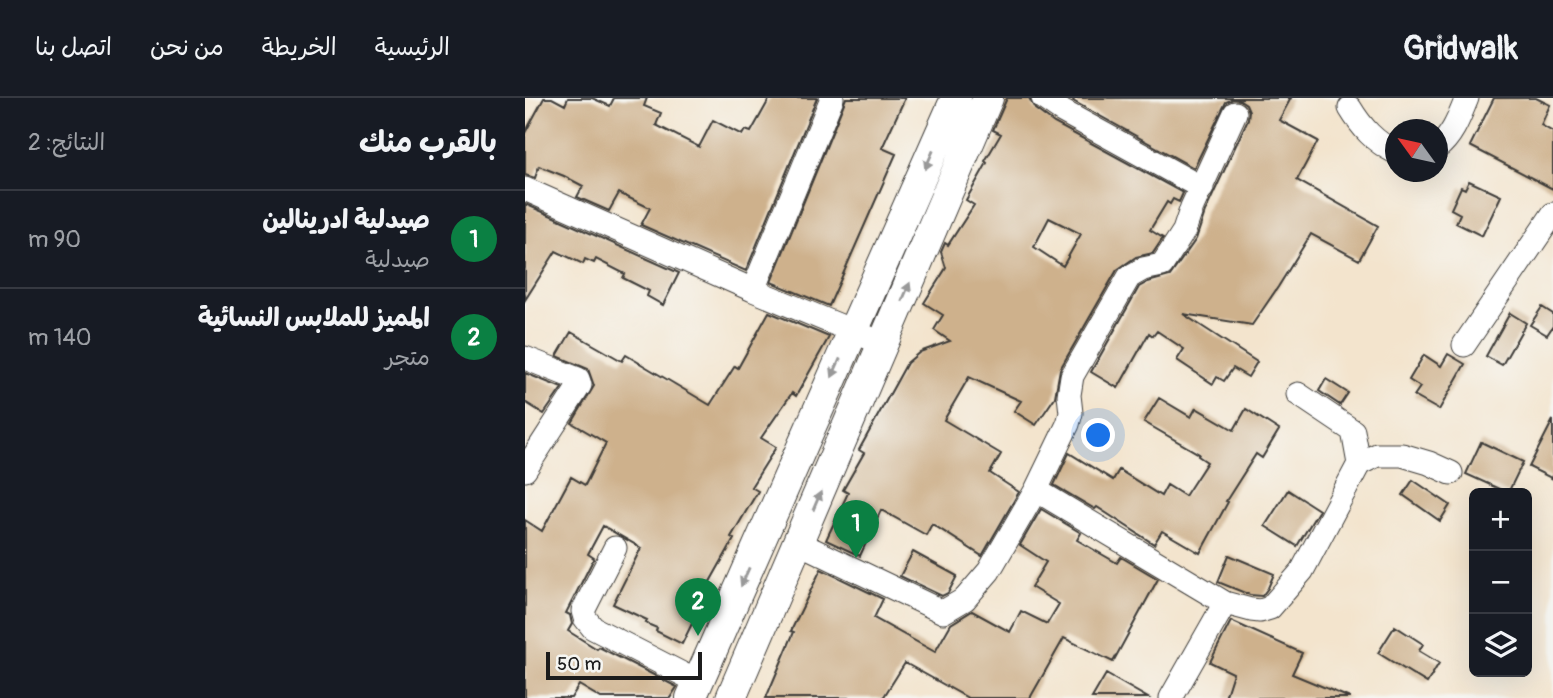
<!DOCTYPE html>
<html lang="ar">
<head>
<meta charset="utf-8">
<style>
  :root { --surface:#171b24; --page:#20242c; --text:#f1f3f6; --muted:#9ea1a6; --line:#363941; --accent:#0b8043 }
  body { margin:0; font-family:Pangolin,"Playpen Sans Arabic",sans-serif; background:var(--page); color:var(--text); direction:rtl }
  .controls { position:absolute; right:21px; bottom:21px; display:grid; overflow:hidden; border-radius:10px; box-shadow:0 7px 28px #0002 }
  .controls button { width:63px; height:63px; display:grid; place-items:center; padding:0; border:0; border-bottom:2px solid var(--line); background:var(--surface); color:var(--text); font:35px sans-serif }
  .compass { position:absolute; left:860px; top:21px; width:63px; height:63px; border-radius:50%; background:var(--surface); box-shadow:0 7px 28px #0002; rotate:303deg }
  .scale { position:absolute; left:21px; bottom:18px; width:156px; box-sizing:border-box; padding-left:7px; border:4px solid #1c1c1c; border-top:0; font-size:19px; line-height:24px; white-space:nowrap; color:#1c1c1c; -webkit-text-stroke:5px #f6f6f2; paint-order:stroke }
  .you { position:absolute; left:574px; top:338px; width:24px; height:24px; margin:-18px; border:5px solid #fff; border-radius:50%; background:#1a73e8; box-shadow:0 0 0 10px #1a73e833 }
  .badge { display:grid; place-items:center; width:46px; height:46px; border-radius:50%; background:var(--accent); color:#fff; font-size:23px; font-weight:700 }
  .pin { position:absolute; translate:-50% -58px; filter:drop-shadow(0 2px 4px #0008) }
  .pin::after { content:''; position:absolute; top:37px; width:24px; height:21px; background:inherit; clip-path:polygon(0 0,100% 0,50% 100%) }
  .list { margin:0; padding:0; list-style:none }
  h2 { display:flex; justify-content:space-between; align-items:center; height:91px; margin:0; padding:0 28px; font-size:30px }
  h2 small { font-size:23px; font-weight:400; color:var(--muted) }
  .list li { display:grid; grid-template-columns:46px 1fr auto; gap:21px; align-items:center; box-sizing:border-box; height:98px; padding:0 28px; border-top:2px solid var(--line) }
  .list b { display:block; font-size:26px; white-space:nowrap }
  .list p { margin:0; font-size:23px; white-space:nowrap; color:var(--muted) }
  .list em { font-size:23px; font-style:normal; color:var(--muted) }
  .icon { flex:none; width:38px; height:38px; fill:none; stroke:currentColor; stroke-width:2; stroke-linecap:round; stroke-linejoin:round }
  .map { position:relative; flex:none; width:1028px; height:600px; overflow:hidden; direction:ltr }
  header { display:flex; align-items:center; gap:42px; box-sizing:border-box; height:98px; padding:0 35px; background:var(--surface); border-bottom:2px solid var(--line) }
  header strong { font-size:33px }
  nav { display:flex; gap:38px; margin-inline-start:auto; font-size:24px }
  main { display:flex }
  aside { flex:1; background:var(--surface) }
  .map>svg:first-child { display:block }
</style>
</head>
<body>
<header>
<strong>Gridwalk</strong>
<nav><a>الرئيسية</a><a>الخريطة</a><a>من نحن</a><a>اتصل بنا</a></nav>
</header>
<main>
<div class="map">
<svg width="1028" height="600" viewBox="0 0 1028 600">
  <rect width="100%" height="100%" fill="#f6f6f2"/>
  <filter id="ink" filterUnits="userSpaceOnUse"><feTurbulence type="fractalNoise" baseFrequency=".0143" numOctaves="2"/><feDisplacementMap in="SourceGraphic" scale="14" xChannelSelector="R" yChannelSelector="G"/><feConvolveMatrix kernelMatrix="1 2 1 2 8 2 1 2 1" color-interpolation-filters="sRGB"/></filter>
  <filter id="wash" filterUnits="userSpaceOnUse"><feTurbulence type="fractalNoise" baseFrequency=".00686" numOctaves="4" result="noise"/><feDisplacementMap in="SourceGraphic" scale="28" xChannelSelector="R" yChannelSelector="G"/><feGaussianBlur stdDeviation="1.57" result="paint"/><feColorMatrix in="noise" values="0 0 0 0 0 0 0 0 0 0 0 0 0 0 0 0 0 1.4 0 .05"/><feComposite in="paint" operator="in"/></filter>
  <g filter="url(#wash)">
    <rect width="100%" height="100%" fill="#f3e4cd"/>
    <g id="blocks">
      <path fill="#ceb18c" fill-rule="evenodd" d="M19 0H27L40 7 43 0H67L85 8 89 0H122L119 8 136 15 131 27 174 49 188 22 217 37 220 32 226 34 245 0H292L221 173 116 127 125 110 94 95 84 113 52 99 58 88 39 78 14 68 10 80 0 77V35Z
        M321 0H380L357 50 371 56 304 208 246 184Z
        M482 0H504L510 11 529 25 658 95 654 104 648 101 645 106 642 104 625 132 638 140 628 155 611 159 592 172 535 271 530 299 511 327 489 313 496 303 444 279 419 322 476 356 465 375 494 394 457 458 407 426 401 437 356 412 335 458 301 442 323 395 318 392 339 355 334 352 382 265 395 254 425 243 409 232 418 217 399 205 421 170 416 154 420 145 423 147 449 107 441 102 462 65 460 63 476 36 468 32ZM524 120 556 136 538 168 509 149Z
        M550 0H766L754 22 793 43 772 82 853 128 834 162 786 136 753 189 727 227 658 216 732 264 723 279 708 270 699 283 692 279 688 286 652 262 659 251 632 233 628 238 624 235 593 290 566 274 614 189 623 184 645 178 671 141 680 114 723 21 724 13 721 6 715 2 708 1 701 4 669 70 548 3Z
        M969 0H1011L1025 7 1016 27 1028 34V91L945 48Z
        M944 83 976 98 957 138 931 125 935 116 926 111 936 89 940 91Z
        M0 106 154 175 138 207 122 198 124 193 98 180 100 176 71 161 69 165 60 161 58 166 31 153 0 202Z
        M1017 209 1028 216V228L1022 237 1005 227Z
        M244 214 304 239 271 298 267 295 236 340 251 349 226 389 233 393 206 439 209 441 177 498 180 499 157 546 131 533 132 530 120 525 122 522 88 506 116 450 78 428 63 456 69 460 41 515 45 517 47 526 43 533 72 551 74 549 152 589 145 600H76L54 587 46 600H0V422L17 433 46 379 60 387 81 345 47 325 69 288 63 271 32 258 46 234 97 263 101 257 185 307 210 268 213 270Z
        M985 215 1001 225 977 267 961 258Z
        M923 256 940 266 914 312 889 298 895 289 884 282 899 257 916 268Z
        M0 275 37 290 19 316 0 304Z
        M801 281 823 295 815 307 794 293Z
        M634 300 666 319 671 310 709 332 721 311 754 332 737 360 731 356 701 403 703 404 675 455 637 433 629 446 572 409 570 411 529 387 544 355 588 382 594 372 636 398 642 387 660 398 682 364 673 358 674 356 619 324Z
        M1028 322V381L1004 369Z
        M956 344 998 364 983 395 941 376Z
        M888 382 925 407 915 423 878 397Z
        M763 392 794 412 772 448 740 428Z
        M516 411 556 435 552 442 592 465 596 459 633 481 588 564 539 540 505 600H443L380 565 358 600H241L269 534 266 533 296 471 358 501 349 520 410 554 426 526 447 513 485 534 496 513 522 526 534 506 506 489 521 464 495 447Z
        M388 454 432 478 423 495 417 498 375 478Z
        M704 457 749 476 743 490 737 498 725 497 693 484Z
        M706 523 777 555 767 576 825 600H700L708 575 685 564Z
        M870 528 898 546 894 553 914 565 902 585 853 555Z
        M581 576 623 600H567Z"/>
    </g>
  </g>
  <g filter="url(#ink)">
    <use href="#blocks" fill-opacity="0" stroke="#3c3a37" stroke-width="2"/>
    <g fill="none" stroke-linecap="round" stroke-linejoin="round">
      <g stroke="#3c3a37" stroke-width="25">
        <path id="minor" d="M518 0 537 13 677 90
          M825 10C837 30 850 44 870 54
          M912 50C928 38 935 17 942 0
          M0 91 228 192 359 246
          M228 192 307 0
          M939 247 1028 116
          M0 260 53 281 55 287 0 372
          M773 296 828 333 834 366
          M511 392 543 326 546 315 544 297 547 278 604 179 618 171 637 167 659 133 667 109 710 15
          M274 445 418 514 440 501 464 473 511 392 700 505 726 512 735 513 745 510 777 473 834 366 852 357H877L904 365 926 375
          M90 450 58 513 60 520 68 530 173 584
          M646 600 700 505"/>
      </g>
      <g stroke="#3c3a37" stroke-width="32">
        <path id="major" d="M166 600 431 0
          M206 600 463 0"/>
      </g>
      <use href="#minor" stroke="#fff" stroke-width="23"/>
      <use href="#major" stroke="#fff" stroke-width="30"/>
    </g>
    <defs><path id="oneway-solid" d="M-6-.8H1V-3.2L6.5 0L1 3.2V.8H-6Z" transform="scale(1.75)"/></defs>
    <g fill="#999">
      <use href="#oneway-solid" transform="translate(404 62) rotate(114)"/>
      <use href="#oneway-solid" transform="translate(381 194) rotate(-67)"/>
      <use href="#oneway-solid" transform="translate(311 270) rotate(114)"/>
      <use href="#oneway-solid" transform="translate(292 403) rotate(-67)"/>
      <use href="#oneway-solid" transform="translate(220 479) rotate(114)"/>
    </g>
  </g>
</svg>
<div class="controls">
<button>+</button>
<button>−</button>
<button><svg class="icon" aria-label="layers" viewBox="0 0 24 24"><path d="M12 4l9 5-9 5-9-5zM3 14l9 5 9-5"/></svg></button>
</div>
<svg class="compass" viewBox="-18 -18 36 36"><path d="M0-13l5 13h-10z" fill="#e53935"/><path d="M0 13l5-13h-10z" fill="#9ea1a6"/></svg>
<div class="scale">50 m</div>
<div class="you"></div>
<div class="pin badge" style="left:331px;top:460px">1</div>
<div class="pin badge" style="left:173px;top:538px">2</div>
</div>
<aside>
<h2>بالقرب منك<small>النتائج: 2</small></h2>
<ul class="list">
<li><span class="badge">1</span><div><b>صيدلية ادرينالين</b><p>صيدلية</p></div><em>90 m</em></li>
<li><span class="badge">2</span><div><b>المميز للملابس النسائية</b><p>متجر</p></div><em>140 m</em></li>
</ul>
</aside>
</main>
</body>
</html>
